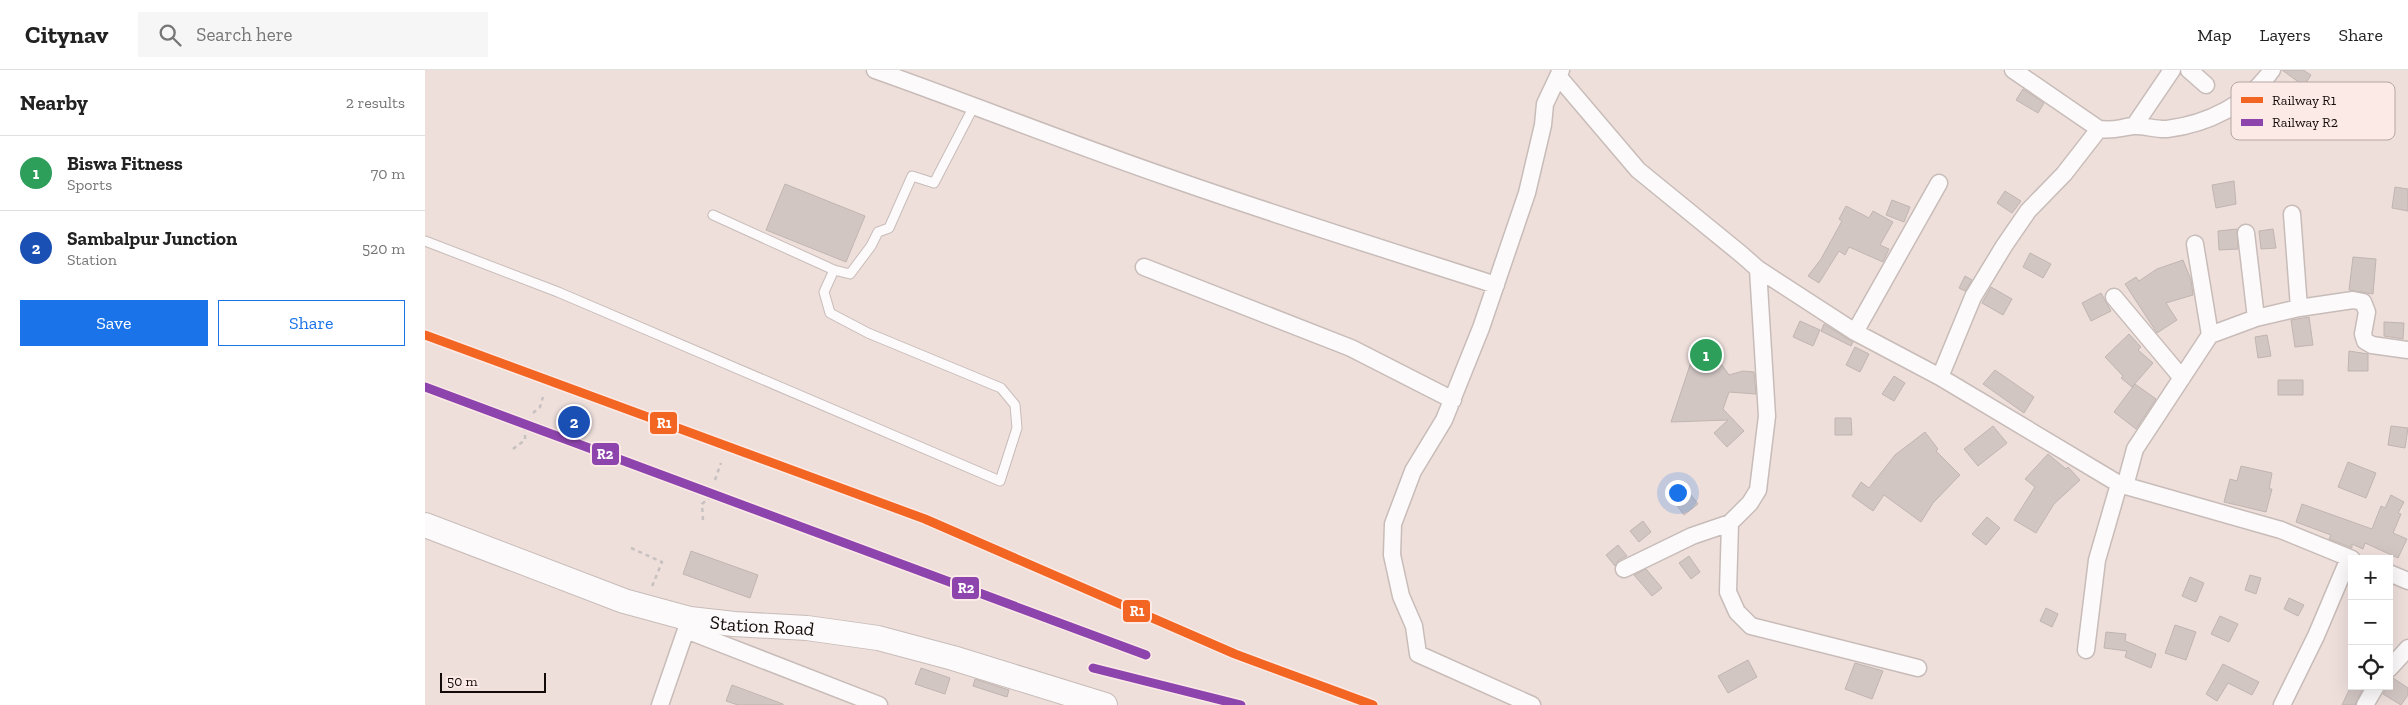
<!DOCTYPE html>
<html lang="en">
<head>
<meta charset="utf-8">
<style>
  :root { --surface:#fff; --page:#f6f6f6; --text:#222; --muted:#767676; --line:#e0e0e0; --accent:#1a73e8 }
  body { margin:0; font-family:"Zilla Slab",serif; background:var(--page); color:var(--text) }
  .controls { position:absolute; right:15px; bottom:15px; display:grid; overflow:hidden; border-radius:0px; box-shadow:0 5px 20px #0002 }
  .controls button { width:45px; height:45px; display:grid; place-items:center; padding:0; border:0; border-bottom:1px solid var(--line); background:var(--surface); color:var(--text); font:25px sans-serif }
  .scale { position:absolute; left:15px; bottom:12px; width:106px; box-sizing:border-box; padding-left:5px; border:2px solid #140b09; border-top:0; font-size:14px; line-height:18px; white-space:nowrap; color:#140b09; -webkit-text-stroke:4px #fceae6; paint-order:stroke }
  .you { position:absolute; left:1252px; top:422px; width:18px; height:18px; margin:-12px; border:4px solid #fff; border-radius:50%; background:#1a73e8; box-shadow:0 0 0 8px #1a73e833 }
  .badge { display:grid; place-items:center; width:32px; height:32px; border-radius:50%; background:var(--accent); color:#fff; font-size:16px; font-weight:700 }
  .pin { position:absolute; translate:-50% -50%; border:2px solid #fff; box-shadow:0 1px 5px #0006 }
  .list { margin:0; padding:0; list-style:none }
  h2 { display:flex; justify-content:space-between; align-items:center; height:65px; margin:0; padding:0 20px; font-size:21px }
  h2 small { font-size:16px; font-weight:400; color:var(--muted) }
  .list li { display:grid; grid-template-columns:32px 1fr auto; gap:15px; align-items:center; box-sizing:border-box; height:75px; padding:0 20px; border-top:1px solid var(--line) }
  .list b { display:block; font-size:19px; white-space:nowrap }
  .list p { margin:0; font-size:16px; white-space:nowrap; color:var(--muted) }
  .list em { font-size:16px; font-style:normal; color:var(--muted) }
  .actions { display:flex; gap:10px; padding:15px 20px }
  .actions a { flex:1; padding:11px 0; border:1px solid var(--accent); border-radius:0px; text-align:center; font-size:18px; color:var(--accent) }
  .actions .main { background:var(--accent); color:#fff }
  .icon { flex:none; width:28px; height:28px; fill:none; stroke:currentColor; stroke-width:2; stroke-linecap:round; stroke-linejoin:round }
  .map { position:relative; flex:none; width:1983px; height:635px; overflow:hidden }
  header { display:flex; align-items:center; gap:30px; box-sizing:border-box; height:70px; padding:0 25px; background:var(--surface); border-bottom:1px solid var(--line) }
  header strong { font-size:24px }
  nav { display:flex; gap:28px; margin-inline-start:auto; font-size:18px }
  .search { width:350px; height:45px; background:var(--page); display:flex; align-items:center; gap:12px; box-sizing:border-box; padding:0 18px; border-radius:0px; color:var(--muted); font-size:19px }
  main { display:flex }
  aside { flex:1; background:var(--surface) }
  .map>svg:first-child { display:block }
</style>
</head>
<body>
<header>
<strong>Citynav</strong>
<div class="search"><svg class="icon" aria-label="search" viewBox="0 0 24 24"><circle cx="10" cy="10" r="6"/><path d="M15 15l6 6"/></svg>Search here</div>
<nav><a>Map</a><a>Layers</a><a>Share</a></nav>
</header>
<main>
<aside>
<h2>Nearby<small>2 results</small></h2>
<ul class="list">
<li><span class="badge" style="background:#2e9e5b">1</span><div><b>Biswa Fitness</b><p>Sports</p></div><em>70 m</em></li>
<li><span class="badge" style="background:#1a4fb4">2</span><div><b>Sambalpur Junction</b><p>Station</p></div><em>520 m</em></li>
</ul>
<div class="actions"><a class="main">Save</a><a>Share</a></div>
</aside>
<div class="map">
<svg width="1983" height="635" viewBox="0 0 1983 635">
  <rect width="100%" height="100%" fill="#eedfdb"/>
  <path fill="#d2c6c3" stroke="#c0b5b1" d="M1857 0H1878L1886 5 1879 16Z
    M1598 19 1619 33 1613 43 1591 30Z
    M1809 111 1811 134 1791 138 1787 115Z
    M360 114 440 146 421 192 341 160Z
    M1970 117 1983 119V141L1967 138Z
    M1580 121 1596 131 1587 143 1572 133Z
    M1467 130 1485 137 1479 152 1461 145Z
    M1421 136 1444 148 1448 141 1468 152 1455 175 1464 179 1458 192 1424 177 1420 185 1414 181 1394 213 1383 206 1396 189 1417 151 1414 149Z
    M1812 159 1813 179 1794 180 1793 161Z
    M1848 159 1851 178 1836 179 1834 161Z
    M1605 183 1626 194 1618 208 1598 197Z
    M1928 187 1951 189 1948 224 1924 220Z
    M1758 190 1766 210 1768 225 1741 233 1752 250 1732 263 1700 214 1711 207 1714 211 1732 199Z
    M1540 206 1547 210 1540 221 1534 218Z
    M1566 217 1587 229 1578 245 1557 233Z
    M1676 223 1686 241 1666 251 1657 233Z
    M1884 247 1888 275 1870 277 1866 250Z
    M1375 251 1395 260 1388 276 1368 267Z
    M1959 252 1979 253 1978 269 1959 266Z
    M1399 254 1428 272 1426 276 1396 261Z
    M1704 264 1716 277 1713 280 1728 293 1707 317 1696 308 1698 306 1680 287Z
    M1842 265 1846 286 1833 288 1830 267Z
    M1271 277 1297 295 1304 305 1318 301 1329 302 1331 324 1304 322 1298 339 1319 361 1302 377 1289 363 1303 350 1246 352Z
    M1430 277 1444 284 1435 302 1421 295Z
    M1924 281 1943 284V301H1923Z
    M1570 300 1609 327 1599 343 1558 314Z
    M1469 306 1480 313 1469 331 1457 324Z
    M1853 310H1878V325H1853Z
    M1710 314 1731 329 1711 359 1689 342Z
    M1410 348H1426L1427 365H1410Z
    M1568 356 1582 373 1553 396 1539 379Z
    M1966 356 1983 358 1980 378 1963 375Z
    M1500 362 1513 379 1511 381 1535 405 1508 433 1496 452 1459 425 1448 441 1427 426 1436 412 1444 418 1470 385Z
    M1623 384 1641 399 1643 397 1655 410 1629 434 1611 463 1589 450 1610 417 1600 409Z
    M1923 392 1951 403 1941 428 1913 417Z
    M1816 396 1847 403 1844 419H1847L1841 442 1799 432 1805 409 1812 411Z
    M1262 420 1273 434 1259 445 1248 430Z
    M1966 425 1979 432 1973 443 1976 444 1968 463 1982 469 1973 488 1940 473 1938 479 1927 474V478L1904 469 1906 465 1871 452 1877 434 1947 459 1956 436 1960 438Z
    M1562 447 1575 458 1561 475 1547 464Z
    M1218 451 1226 462 1214 472 1205 461Z
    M1193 475 1202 486 1194 490 1190 496 1181 485Z
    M266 481 333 505 325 528 258 504Z
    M1264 486 1275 502 1266 509 1254 493Z
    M1221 499 1237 518 1227 526 1209 505Z
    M1825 505 1836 508 1831 524 1820 520Z
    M1765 507 1779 513 1771 532 1757 526Z
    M1864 528 1879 535 1873 546 1859 539Z
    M1621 538 1633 544 1627 557 1615 551Z
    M1795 546 1813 554 1804 572 1786 564Z
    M1750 555 1771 562 1761 590 1740 583Z
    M1681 562 1701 564 1700 571 1731 584 1726 598 1700 587 1702 581 1679 578Z
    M1323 590 1332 607 1303 623 1293 606Z
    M1430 593 1458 601 1447 629 1420 619Z
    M1798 594 1834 612 1827 625 1803 613 1792 631 1781 624Z
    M496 598 525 608 520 624 490 614Z
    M1968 608 1983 618V625L1976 635 1958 624Z
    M550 609 584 620 582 627 548 616Z
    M307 615 358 634V635H313L301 631Z
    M1926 616H1939L1930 635H1917Z"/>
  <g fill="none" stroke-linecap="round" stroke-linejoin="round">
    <g stroke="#c8bcb9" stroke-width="11">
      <path id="lane" d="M288 145 409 200 425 204 446 176 453 162 464 158 487 106 509 113 549 36
        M0 171 133 222 575 411 592 358 590 335 576 318 443 263 405 243 399 222 409 200"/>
    </g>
    <g stroke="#c8bcb9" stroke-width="19">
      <path id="street" d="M450 0C549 35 646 74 745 108 853 146 962 180 1071 215
        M1588 0 1674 59C1690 61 1693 58 1708 56 1719 55 1731 60 1742 59 1783 54 1823 34 1847 0
        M1764 0 1781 15
        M1133 6 1213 100 1316 184 1333 199 1430 262 1515 307 1694 414 1856 460 1927 489
        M1709 56 1747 0
        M1867 144 1874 238
        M1821 163 1831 248
        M1770 174 1785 265
        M719 197 926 278 1028 330
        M1689 227 1757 308
        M1430 262 1514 113
        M1515 307 1548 227 1579 176 1603 141 1639 104 1674 59
        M1700 416 1710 379 1785 265 1831 248 1874 238 1928 230 1938 232 1942 242 1938 264 1940 271 1947 275 1983 280
        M1305 453 1303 522 1312 542 1326 556 1493 598
        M1199 499 1267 466 1305 453 1325 433 1333 420 1342 346 1333 199
        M1964 503 1983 511
        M261 560 454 635
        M1661 580 1672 490 1694 414
        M1964 599 1983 578
        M235 635 264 551
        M1107 635 993 584 989 556 976 526 967 485 968 454 988 401 1019 350 1056 258 1102 123 1118 55 1120 34 1136 0
        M1857 635 1891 566 1924 488
        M1940 635 1951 616"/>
    </g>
    <g stroke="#c8bcb9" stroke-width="26">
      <g id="secondary">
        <path id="s1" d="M0 455 199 531 265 549 309 554 382 558 453 568 528 588 680 635"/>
      </g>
    </g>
    <path stroke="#c7c1bf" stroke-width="2.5" stroke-dasharray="4 4" stroke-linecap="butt" d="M108 343 115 337 118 327
      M88 379 100 370V360
      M290 410 296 393
      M278 450 277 434 284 428
      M206 478 237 492 226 519"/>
    <use href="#lane" stroke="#fcfafa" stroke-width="9"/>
    <use href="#street" stroke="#fcfafa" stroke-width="16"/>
    <use href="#secondary" stroke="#fcfafa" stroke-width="24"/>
    <g stroke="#fceae6" stroke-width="12">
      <path id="rail-1" d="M0 265 500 449 810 584 948 635"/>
    </g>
    <g stroke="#fceae6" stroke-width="12">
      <path id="rail-2" d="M0 317 721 585
        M668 598 816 635"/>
    </g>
    <use href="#rail-1" stroke="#f26522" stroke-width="9"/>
    <use href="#rail-2" stroke="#8e44ad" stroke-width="9"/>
  </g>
  <g text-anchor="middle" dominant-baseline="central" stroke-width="4" stroke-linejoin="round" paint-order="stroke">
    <g font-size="19" fill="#140b09" stroke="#fceae6">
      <text stroke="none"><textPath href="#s1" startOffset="354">Station Road</textPath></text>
    </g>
  </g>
  <rect x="1806" y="12" width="164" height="58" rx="8" fill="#fceae6" stroke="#b6a7a4" stroke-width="1"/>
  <rect x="1816" y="27" width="22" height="6" fill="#f26522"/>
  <rect x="1816" y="49" width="22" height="7" fill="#8e44ad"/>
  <g font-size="14" fill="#140b09">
    <text x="1847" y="35">Railway R1</text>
    <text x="1847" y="57">Railway R2</text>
  </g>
  <g stroke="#fceae6" stroke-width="2">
    <rect x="224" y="341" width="29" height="24" rx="5" fill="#f26522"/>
    <rect x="166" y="372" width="29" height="24" rx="5" fill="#8e44ad"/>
    <rect x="526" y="506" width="29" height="24" rx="5" fill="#8e44ad"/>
    <rect x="697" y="529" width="29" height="24" rx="5" fill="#f26522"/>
  </g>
  <g font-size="14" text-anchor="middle" font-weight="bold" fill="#fff">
    <text x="239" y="358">R1</text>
    <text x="180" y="389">R2</text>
    <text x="541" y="523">R2</text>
    <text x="712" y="546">R1</text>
  </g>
</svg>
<div class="controls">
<button>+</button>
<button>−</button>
<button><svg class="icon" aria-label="locate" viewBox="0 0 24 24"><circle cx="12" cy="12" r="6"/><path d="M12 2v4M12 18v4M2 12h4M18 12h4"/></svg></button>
</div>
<div class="scale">50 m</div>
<div class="you"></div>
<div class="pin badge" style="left:1281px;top:285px;background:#2e9e5b">1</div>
<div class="pin badge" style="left:149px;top:352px;background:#1a4fb4">2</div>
</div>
</main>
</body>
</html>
